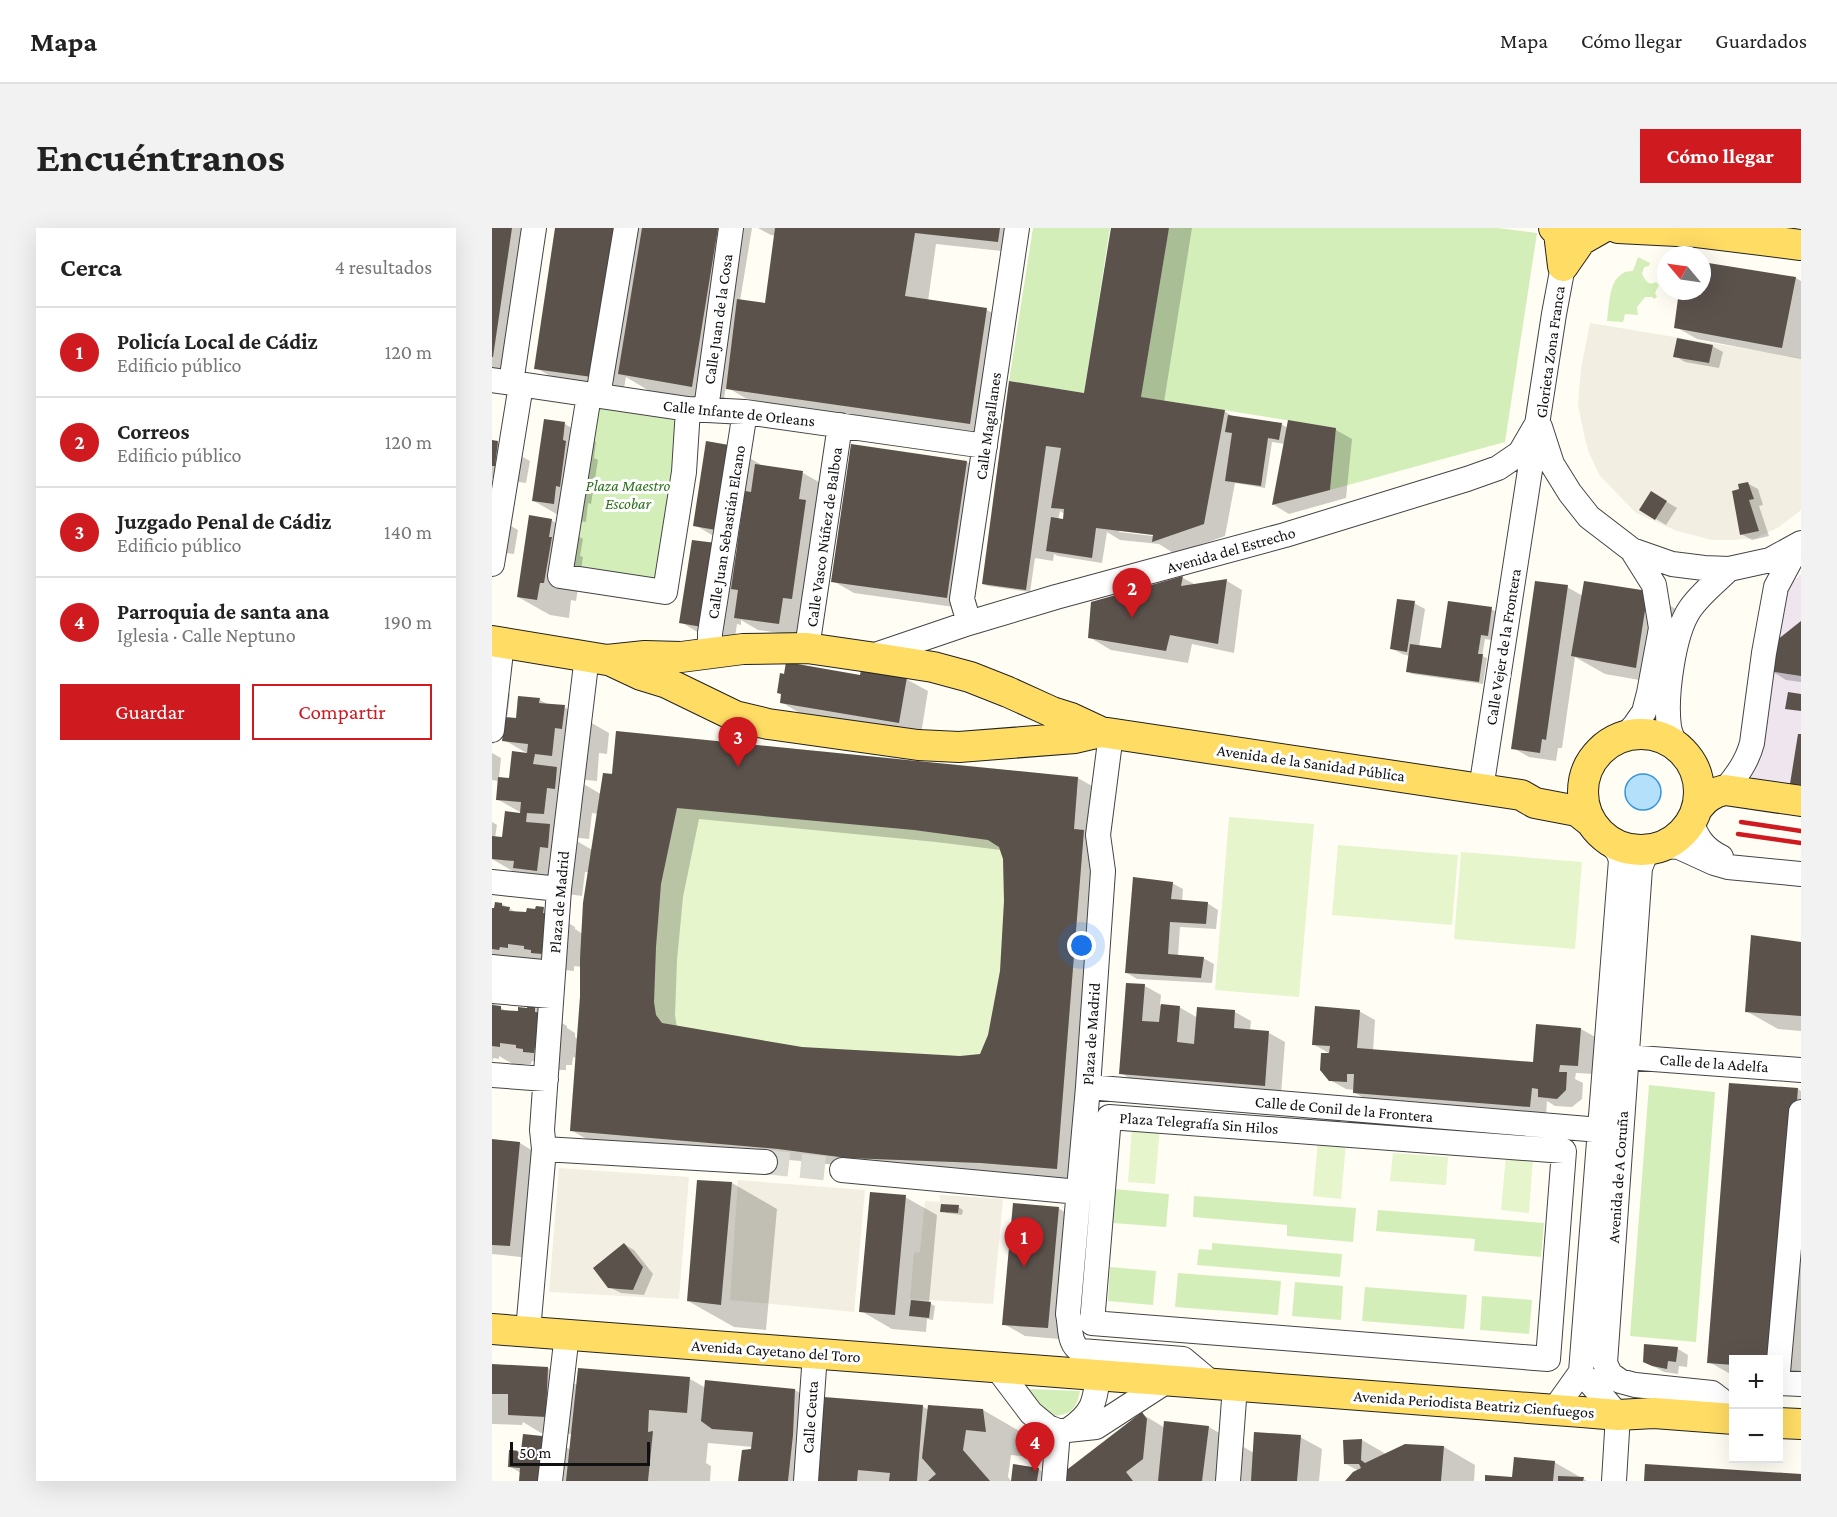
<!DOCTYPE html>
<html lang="es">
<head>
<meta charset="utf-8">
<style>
  :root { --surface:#fff; --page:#f2f2f2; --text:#222; --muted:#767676; --line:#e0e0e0; --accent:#cf1a20 }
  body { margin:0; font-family:"Crimson Pro",serif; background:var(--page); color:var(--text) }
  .controls { position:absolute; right:18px; bottom:18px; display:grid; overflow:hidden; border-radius:0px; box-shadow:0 6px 24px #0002 }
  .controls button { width:54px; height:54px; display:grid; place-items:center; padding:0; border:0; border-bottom:2px solid var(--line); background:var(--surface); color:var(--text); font:30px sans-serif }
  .compass { position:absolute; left:1165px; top:18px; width:54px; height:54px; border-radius:50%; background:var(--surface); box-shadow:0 6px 24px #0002; rotate:299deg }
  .scale { position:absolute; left:18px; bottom:15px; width:140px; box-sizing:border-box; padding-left:6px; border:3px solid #111; border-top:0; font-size:16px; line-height:21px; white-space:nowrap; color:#111; -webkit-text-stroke:4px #fff; paint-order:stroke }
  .you { position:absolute; left:590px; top:718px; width:21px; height:21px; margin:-15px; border:4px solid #fff; border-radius:50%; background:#1a73e8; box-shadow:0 0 0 9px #1a73e833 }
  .badge { display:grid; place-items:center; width:39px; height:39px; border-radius:50%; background:var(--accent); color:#fff; font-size:20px; font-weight:700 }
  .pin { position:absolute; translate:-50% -50px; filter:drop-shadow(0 2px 3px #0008) }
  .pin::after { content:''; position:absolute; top:32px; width:21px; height:18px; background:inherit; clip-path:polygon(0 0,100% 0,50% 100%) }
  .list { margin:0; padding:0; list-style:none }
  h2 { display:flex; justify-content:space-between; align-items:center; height:78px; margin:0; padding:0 24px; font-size:26px }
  h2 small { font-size:20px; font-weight:400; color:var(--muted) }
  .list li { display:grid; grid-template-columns:39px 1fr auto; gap:18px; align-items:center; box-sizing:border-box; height:90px; padding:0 24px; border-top:2px solid var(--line) }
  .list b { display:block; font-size:22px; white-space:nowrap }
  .list p { margin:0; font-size:20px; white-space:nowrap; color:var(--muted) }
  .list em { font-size:20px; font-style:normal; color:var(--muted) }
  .actions { display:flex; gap:12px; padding:18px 24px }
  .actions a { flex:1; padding:14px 0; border:2px solid var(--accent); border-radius:0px; text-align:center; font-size:21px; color:var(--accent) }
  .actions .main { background:var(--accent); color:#fff }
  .map { position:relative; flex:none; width:1309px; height:1253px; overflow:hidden; border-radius:0px }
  header { display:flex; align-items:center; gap:36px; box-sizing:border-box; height:84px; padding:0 30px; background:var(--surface); border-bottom:2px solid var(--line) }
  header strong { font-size:28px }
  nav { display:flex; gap:33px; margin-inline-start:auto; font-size:21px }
  .intro { display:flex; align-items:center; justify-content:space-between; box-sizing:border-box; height:144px; padding:0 36px }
  h1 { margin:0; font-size:42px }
  .button { padding:15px 27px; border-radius:0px; background:var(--accent); color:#fff; font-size:21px; font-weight:700 }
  main { display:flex; gap:36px; padding:0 36px }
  aside { flex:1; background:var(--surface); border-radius:0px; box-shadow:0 6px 24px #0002 }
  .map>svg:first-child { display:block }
</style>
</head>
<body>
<header>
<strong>Mapa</strong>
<nav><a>Mapa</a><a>Cómo llegar</a><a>Guardados</a></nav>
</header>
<div class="intro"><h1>Encuéntranos</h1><a class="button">Cómo llegar</a></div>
<main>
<aside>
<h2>Cerca<small>4 resultados</small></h2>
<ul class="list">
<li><span class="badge">1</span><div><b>Policía Local de Cádiz</b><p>Edificio público</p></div><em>120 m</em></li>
<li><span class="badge">2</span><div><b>Correos</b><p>Edificio público</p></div><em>120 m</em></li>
<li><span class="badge">3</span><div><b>Juzgado Penal de Cádiz</b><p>Edificio público</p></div><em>140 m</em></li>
<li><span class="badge">4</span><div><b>Parroquia de santa ana</b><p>Iglesia · Calle Neptuno</p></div><em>190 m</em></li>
</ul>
<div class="actions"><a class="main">Guardar</a><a>Compartir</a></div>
</aside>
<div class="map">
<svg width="1309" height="1253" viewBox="0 0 1309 1253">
  <rect width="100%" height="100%" fill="#fffdf4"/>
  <path fill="#eee5ef" d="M1309 346V558L1259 551 1284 390 1300 355Z"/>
  <path fill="#d4eeb9" d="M541 0H618L592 165 517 153Z
    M677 0H1006L1045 5 1013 214 838 262 844 200 649 169Z
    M1146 29 1158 35 1157 38 1152 39 1150 46C1154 53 1156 58 1164 54L1167 57 1163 65 1165 69 1162 71 1160 69H1153L1145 79 1146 87 1133 86 1131 94 1115 93C1118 74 1116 43 1141 43Z
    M102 172 197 186 170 360 75 345Z
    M1157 857 1223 864 1204 1114 1138 1108Z
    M611 960 677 966 674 999 608 994Z
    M702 968 864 980 861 1014 795 1008V997L701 989Z
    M886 982 1052 995 1049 1029 982 1023 983 1011 884 1003Z
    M720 1015 850 1026 848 1049 705 1037 707 1021 720 1022Z
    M618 1039 664 1043 661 1077 616 1073Z
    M686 1045 789 1053 786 1087 683 1079Z
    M803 1054 851 1058 849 1092 800 1088Z
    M873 1059 975 1067 972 1101 870 1093Z
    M990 1068 1040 1072 1037 1106 988 1102Z
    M537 1161 588 1163C585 1180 579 1187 561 1188L538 1169Z"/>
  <path fill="#e6f5cc" d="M124 503 586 549 582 601 592 602 565 941 489 935 355 930 286 921 78 903 88 769V731L91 675 111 545H120Z
    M737 589 822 596 807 769 723 762Z
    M846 617 966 627 960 697 840 687Z
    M969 624 1090 634 1083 721 962 711Z
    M640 898 668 900 663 956 636 954Z
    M826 912 854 915 849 971 821 968Z
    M901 925 956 929 954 957 898 953Z
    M1014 927 1041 929 1037 985 1009 982Z"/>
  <path fill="#f2eee1" d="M1098 95 1309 130V282L1287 299 1264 310 1241 312H1220L1185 303 1144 285 1108 248 1097 225 1093 211 1086 177 1089 140Z
    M67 940 197 949 187 1071 57 1064Z
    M246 952 373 962 362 1084 238 1072Z
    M448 967 511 971 501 1076 418 1071 422 1025 428 1024 433 973 448 974Z"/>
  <path fill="#b4e0fc" stroke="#3495da" stroke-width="1.5" d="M1133 564a18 18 0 1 1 36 0a18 18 0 1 1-36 0Z"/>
  <path fill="#0003" fill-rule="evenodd" d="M0 0H43L22 144 0 141Z
    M64 0H260L248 73 274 77 284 8 279 7 266 0H531L528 25 444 16 436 73 495 82 516 94 499 207 257 172 234 159 231 176 159 164 134 149 131 166 76 158 44 140Z
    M620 0H700L672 174 732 183 742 189 789 196 796 200 844 202 860 211 854 270 797 286 782 277 793 216 780 214 773 260 743 255 733 308 683 326 667 316 628 312 615 304 610 335 566 328 562 326 561 333 543 330 538 364 496 358 491 356 518 155 593 167ZM568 283 573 286 572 293 566 292ZM627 301 669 306V309L627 304Z
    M1210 35 1304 50 1309 53V131L1205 111 1184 99 1188 63H1210Z
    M1220 118 1231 124 1227 140 1193 134 1183 128Z
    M73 196 104 214 102 230 106 232 99 276 96 275 94 294 73 291 42 273Z
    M0 214 6 215 38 233 34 255 0 250Z
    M361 217 475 234 496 246 476 381 362 365 341 353Z
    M236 218 268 236V238L311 245 332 257 308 408 266 402 249 392V397L245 396 242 416 220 413 189 394 223 317 245 329 247 317 235 316 203 297Z
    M1255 255 1266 261 1271 277 1267 278 1277 308 1260 312 1249 306V262Z
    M1160 265 1185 280 1174 297 1149 282Z
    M0 287 26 302 22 326 0 323Z
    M59 292 91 311 88 328 91 329 84 373 79 372 77 390 58 387 26 369Z
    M691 350 704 357 735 353 750 362 742 425 700 416 696 435 619 422 597 409 601 375Z
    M1075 359 1091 368 1155 364 1187 383 1176 457 1113 446 1083 429 1070 520H1066L1064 533 1037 529 1021 520Z
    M922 375 933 381 927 419 950 422 999 381 1010 387 1006 413 993 411 990 428 995 430 991 456 920 446 916 443 918 428 910 426 899 420Z
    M1309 395V454L1294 452 1278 442 1281 417Z
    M369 448 414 451 436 463 429 506 311 487 289 474Z
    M0 456 18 466 15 491H25L48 472 57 477 72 479 117 505 115 526 107 525 105 553 83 551 107 565 586 550 607 562 586 953 378 941 309 933 101 915 79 902 85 830 81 829 80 837H74V842H64L50 834 40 833 39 836H32L31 838H24L7 828V831L1 830 0 836V775L16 784 27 785 36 782 37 779H43L75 798V800L83 805V809L86 811 89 769V739L82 738V743L0 735V681L10 676 25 685 36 686 51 680 83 699V701L91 706 97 644H93L90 668 68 665 43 656 0 631V594L5 597 3 610 11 611 33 587 5 571 7 553 0 552V525L9 530 7 550 18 552 38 527 12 512 15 488 5 487 2 516 0 515ZM100 585 106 586 100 622 78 609 97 611ZM207 591 444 614 509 622 512 631 514 673 510 743 497 808 489 827 468 829 310 820 185 800 183 787 185 732 191 669Z
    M680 655 691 661 690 673 715 675 726 682 724 701 688 699 686 728 711 730 722 736 720 755 645 751 635 745Z
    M1261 708 1309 715V803L1286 801 1254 783Z
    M653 758 669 767 668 777 687 779 706 790V780L743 784 759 793 758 803 777 805 793 814 789 866 645 855 629 845Z
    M867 783 883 792 881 823 1043 836 1089 801 1105 810 1102 846 1084 845 1083 851 1091 855 1090 871 1080 879 1063 878 1055 873 1054 887 878 874 862 864V862L854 861 838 852 840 827 821 816Z
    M1306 861 1309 863V1157L1286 1132H1242V1148L1217 1134Z
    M0 913 28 915 49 928 39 1030 0 1026Z
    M240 955 285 981 274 1102 242 1099 196 1073Z
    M413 969 445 987 437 1075 443 1078 441 1092 435 1091 434 1104 400 1101 369 1083Z
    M466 979 471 982 470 987 455 985 450 983Z
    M566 980 588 993 578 1112 533 1108 512 1096Z
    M132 1016 142 1022 161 1046 152 1067 129 1065 117 1059Z
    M1186 1121 1196 1127 1195 1139 1187 1138 1186 1146 1172 1144 1152 1133Z
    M0 1137 56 1140 85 1157 87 1141 198 1151 214 1160 303 1162 333 1180 430 1178 437 1182H491L536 1208 538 1229 519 1227 516 1249 519 1253H248L261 1219 216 1215 214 1235 219 1238 218 1253H28L29 1245 17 1238 30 1225 59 1211 79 1222 81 1206 49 1205 31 1194 30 1197 0 1196Z
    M650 1186 673 1200 674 1195 717 1199 762 1225 808 1209 830 1221 827 1253H574Z
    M870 1212 894 1226 952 1219 983 1237 982 1253H854L867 1243 854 1236 853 1214Z
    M1062 1234 1095 1253H995L1020 1251Z
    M546 1241 567 1253H521Z"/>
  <path fill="#5b524c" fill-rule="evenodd" d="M0 0H20L1 129H0Z
    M63 0H122L100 149 42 141Z
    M150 0H226L200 159 126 146Z
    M283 0H508L506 14 423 5 413 68 495 80 478 196 234 161 245 71 273 75Z
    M619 0H677L649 169 733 182 712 296 660 314 661 307 604 300 600 330 554 323 559 289 571 291 572 281 559 280 569 220 554 218 534 362 490 356 517 153 592 165Z
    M1210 34 1304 49 1290 120 1182 100 1187 63H1210Z
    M1185 110 1221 117 1217 135 1181 129Z
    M736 187 790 195 787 212 776 210 769 258 733 253 740 205 733 204Z
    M52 191 73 194 71 212 74 213 68 259 64 258 62 276 40 273Z
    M796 192 844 200 838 262 780 277Z
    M0 212 6 213 3 238H0Z
    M214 213 237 217 224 302 201 298Z
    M359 216 475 233 455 370 339 354Z
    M263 236 311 243 307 271 314 272 300 371 291 370 287 396 242 390 246 362 239 361 253 263 259 264Z
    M1256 254 1262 271 1257 272 1267 303 1248 307 1240 263 1247 261 1246 256Z
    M1159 263 1175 273 1163 292 1147 282Z
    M37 287 60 291 57 309H60L52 355H48L45 372 25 369Z
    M200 312 224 315 210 399 187 395Z
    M691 348 689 358 735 351 726 416 678 407 674 423 596 410 599 374Z
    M1043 353 1076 357 1054 512 1050 511 1048 525 1019 521Z
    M1092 353 1156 363 1144 440 1079 428Z
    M905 371 923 373 915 424 898 421Z
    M956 373 1000 379 996 408 989 407 986 426H991L987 454 914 444 918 416 949 420Z
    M1309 393V448L1276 443 1280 416Z
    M294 434 368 447 369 442 415 449 407 495 288 475 289 466 285 465 288 445 292 446Z
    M1296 464 1309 466V483L1293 481Z
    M26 468 48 470 47 475 73 477 70 501 63 500 60 528 43 526 41 536 65 539 63 561 55 560 52 586 35 585 34 594 58 596 56 620 48 619 45 643 21 640 22 633 0 631V608L10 609 13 583 28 585 29 574 4 572 6 549 17 550 20 523 35 525 36 516 10 513 13 489 24 490Z
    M124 503 586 549 582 601 592 602 565 941 489 935 355 930 286 921 78 903 88 769V731L91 675 111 545 120 546ZM185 580 422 602 496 612 507 619 511 631 512 673 508 743 496 807 488 826 468 828 310 819 170 795 164 787 162 774 164 719 169 656Z
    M1306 506H1309V557L1298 556Z
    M641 649 681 654 679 671 716 674 714 696 678 694 676 726 712 729 709 750 633 745Z
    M3 674 10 675V678L18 679 17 683 34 684 35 680 43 681 44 678 52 679 51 685 60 686 57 721H51L50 726 39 725V722L32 721V718L16 716V720L8 719 7 722 0 721V680H2Z
    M1259 707 1309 714V788L1253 784Z
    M634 755 653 756 650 793 667 794 669 776 688 778 685 814 702 816 705 779 743 782 742 800 777 803 773 858 627 846Z
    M0 777 9 778V782L26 783V779L35 780 36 777 43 778V784L52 785 49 820 43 819 42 825 31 824V821L24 820V817L8 815V819L0 818Z
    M823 778 868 782 865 820 1041 834 1044 796 1089 800 1086 838 1068 837 1067 844H1075L1074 862 1065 871 1046 869V861L1040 860 1038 879 861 865 862 846H855V854L837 853 828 842 829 825H837L838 818 820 817Z
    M1237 855 1306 860 1285 1131H1242V1137L1215 1135Z
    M0 911 28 914 18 1018 0 1017Z
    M205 952 240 954 229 1077 195 1073Z
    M378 964 414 967 403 1087 367 1084Z
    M521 975 567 979 556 1100 510 1097Z
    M449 976 467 977 466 985 448 984Z
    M132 1015 151 1039 141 1062 116 1060 101 1040Z
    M419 1072 439 1074 437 1090 417 1088Z
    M1152 1116 1186 1119 1184 1134 1176 1133 1175 1141 1160 1138 1151 1134Z
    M0 1136 56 1139 54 1189 16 1187V1166H0Z
    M86 1140 198 1149 195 1185 157 1182 156 1204 161 1203 156 1253H74Z
    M213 1152 303 1161 301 1207 296 1253H246L250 1222 259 1221 261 1204 220 1201 209 1193Z
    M332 1169 431 1177 425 1253H397L398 1245 366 1242 365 1253H326Z
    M436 1177 491 1181 494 1204 474 1202 471 1222 498 1253H436L444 1246 430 1230Z
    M650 1184 655 1191 651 1231 634 1244 641 1253H571L572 1244Z
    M672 1193 717 1198 710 1253H666Z
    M762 1204 809 1207 805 1253H759Z
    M31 1206 60 1209 55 1253H27L28 1240 16 1239 17 1222 29 1223Z
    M870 1211 869 1232 873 1235 913 1216 952 1218 949 1253H853L861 1244 869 1240 867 1236H852L851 1212Z
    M1022 1229 1063 1233 1061 1253H993V1247L1020 1249Z
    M521 1236 547 1240 545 1253H519Z
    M1153 1236 1309 1246V1253H1152Z
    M1066 1248 1092 1249 1091 1253H1066Z"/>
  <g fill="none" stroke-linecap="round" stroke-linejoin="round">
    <path stroke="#dbdad2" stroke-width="24" stroke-dasharray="24 12" stroke-linecap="butt" d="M273 934 350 942"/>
    <g stroke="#444" stroke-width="26">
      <path id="minor" d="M0 152 196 181 253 184 493 218
        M19 155 42 0
        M97 167 68 348 173 364 192 244 196 181
        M106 168 134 0
        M214 181 239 0
        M1048 199 1060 236 1078 265 1097 289 1140 322 1180 336 1212 340 1237 341 1278 332 1309 315
        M0 336 29 157
        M477 395 470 371 525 0
        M315 420 348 197
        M218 425V405L253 184
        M377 429 477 395 564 369 793 307 975 251 1006 240 1028 225 1046 194
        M0 502 10 415
        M619 506 606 607 611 643 596 859 576 1086C579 1099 576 1116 589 1123L691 1131 722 1157
        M1133 508 1143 497 1152 484 1157 465 1169 400 1162 357 1140 322
        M1183 517C1181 511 1178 505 1177 499 1173 469 1181 406 1198 381 1208 366 1225 353 1237 341
        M989 561 1062 86 1071 38
        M1233 562C1245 547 1255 534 1260 515L1272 425 1284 359 1306 318
        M1199 593C1205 610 1212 621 1229 629
        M1171 618 1187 619 1222 635 1236 639 1309 646
        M1158 621 1152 630 1148 640 1113 1135 1118 1146 1128 1153 1143 1157 1220 1165 1242 1182
        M0 654 67 661
        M0 739 61 745
        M0 763 59 768
        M1134 829 1309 842
        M0 847 54 851
        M596 859 1108 902
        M617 889 1072 923 1056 1131 600 1095Z
        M52 921 273 934
        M350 942 587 964
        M36 1103 52 921 50 902 67 661 95 428
        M505 1140 539 1185 556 1199 566 1203 604 1199 675 1153
        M1089 1144 1126 1187 1122 1253
        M1286 1144 1309 884
        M1286 1155 1309 1156
        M1062 1182 1089 1144 1129 632 1126 624 1116 612
        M578 1201C601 1185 603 1174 606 1148
        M58 1253 75 1106
        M314 1253 323 1126
        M562 1253 566 1203
        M736 1253 743 1158"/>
    </g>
    <g stroke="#222" stroke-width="32">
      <path id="major" d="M1062 0 1067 5 1071 38
        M1126 0 1205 4 1309 17
        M1071 38 1089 12 1110 0
        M0 413 115 432 153 428 189 429 251 421 315 420 377 429 441 439 478 449 516 464 560 484 579 490 609 504 1029 567 1043 575 1085 583 1099 594
        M117 432 149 447 175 455 243 488 276 496 426 517 467 519 583 510 609 504
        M1091 564a58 58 0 1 1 116 0a58 58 0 1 1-116 0Z
        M1205 581C1213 570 1220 565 1233 562L1309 573
        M0 1101 1090 1184 1126 1187 1162 1185 1242 1191
        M1286 1195 1309 1196"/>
    </g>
    <use href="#minor" stroke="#fff" stroke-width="24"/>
    <use href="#major" stroke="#ffdc64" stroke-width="30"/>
    <path stroke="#cf1a20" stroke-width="4.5" d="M1249 594 1309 603
      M1246 606 1309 615"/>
  </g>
  <g text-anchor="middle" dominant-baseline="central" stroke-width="6" stroke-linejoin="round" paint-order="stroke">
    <g font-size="16" fill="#111" stroke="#fff">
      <text transform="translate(226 91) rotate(-82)">Calle Juan de la Cosa</text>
      <text transform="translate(1058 124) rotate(-82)">Glorieta Zona Franca</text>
      <text transform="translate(247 185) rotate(6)">Calle Infante de Orleans</text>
      <text transform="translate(496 198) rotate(-82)">Calle Magallanes</text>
      <text transform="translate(234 304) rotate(-81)">Calle Juan Sebastián Elcano</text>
      <text transform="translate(332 309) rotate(-82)">Calle Vasco Núñez de Balboa</text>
      <text transform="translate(739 322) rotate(-16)">Avenida del Estrecho</text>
      <text transform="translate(1011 419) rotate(-81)">Calle Vejer de la Frontera</text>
      <text transform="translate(819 535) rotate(8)">Avenida de la Sanidad Pública</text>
      <text transform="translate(67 674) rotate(-85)">Plaza de Madrid</text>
      <text transform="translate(599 806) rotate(-86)">Plaza de Madrid</text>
      <text transform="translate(1222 835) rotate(4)">Calle de la Adelfa</text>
      <text transform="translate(852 881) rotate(5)">Calle de Conil de la Frontera</text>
      <text transform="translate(707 895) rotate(4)">Plaza Telegrafía Sin Hilos</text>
      <text transform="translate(1126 949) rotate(-86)">Avenida de A Coruña</text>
      <text transform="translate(284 1123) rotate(4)">Avenida Cayetano del Toro</text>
      <text transform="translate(982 1176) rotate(4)">Avenida Periodista Beatriz Cienfuegos</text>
      <text transform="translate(318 1189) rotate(-86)">Calle Ceuta</text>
    </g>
    <g font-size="16" font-style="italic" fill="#2a7019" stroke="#fff">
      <text x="136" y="257">Plaza Maestro<tspan x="136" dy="18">Escobar</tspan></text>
    </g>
  </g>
</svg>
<div class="controls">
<button>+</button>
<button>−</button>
</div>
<svg class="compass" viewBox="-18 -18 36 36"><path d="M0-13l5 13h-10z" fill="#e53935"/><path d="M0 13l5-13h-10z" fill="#767676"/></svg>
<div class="scale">50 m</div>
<div class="you"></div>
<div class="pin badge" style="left:532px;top:1039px">1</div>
<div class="pin badge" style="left:640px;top:390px">2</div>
<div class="pin badge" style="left:246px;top:539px">3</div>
<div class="pin badge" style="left:543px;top:1244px">4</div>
</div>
</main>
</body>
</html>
